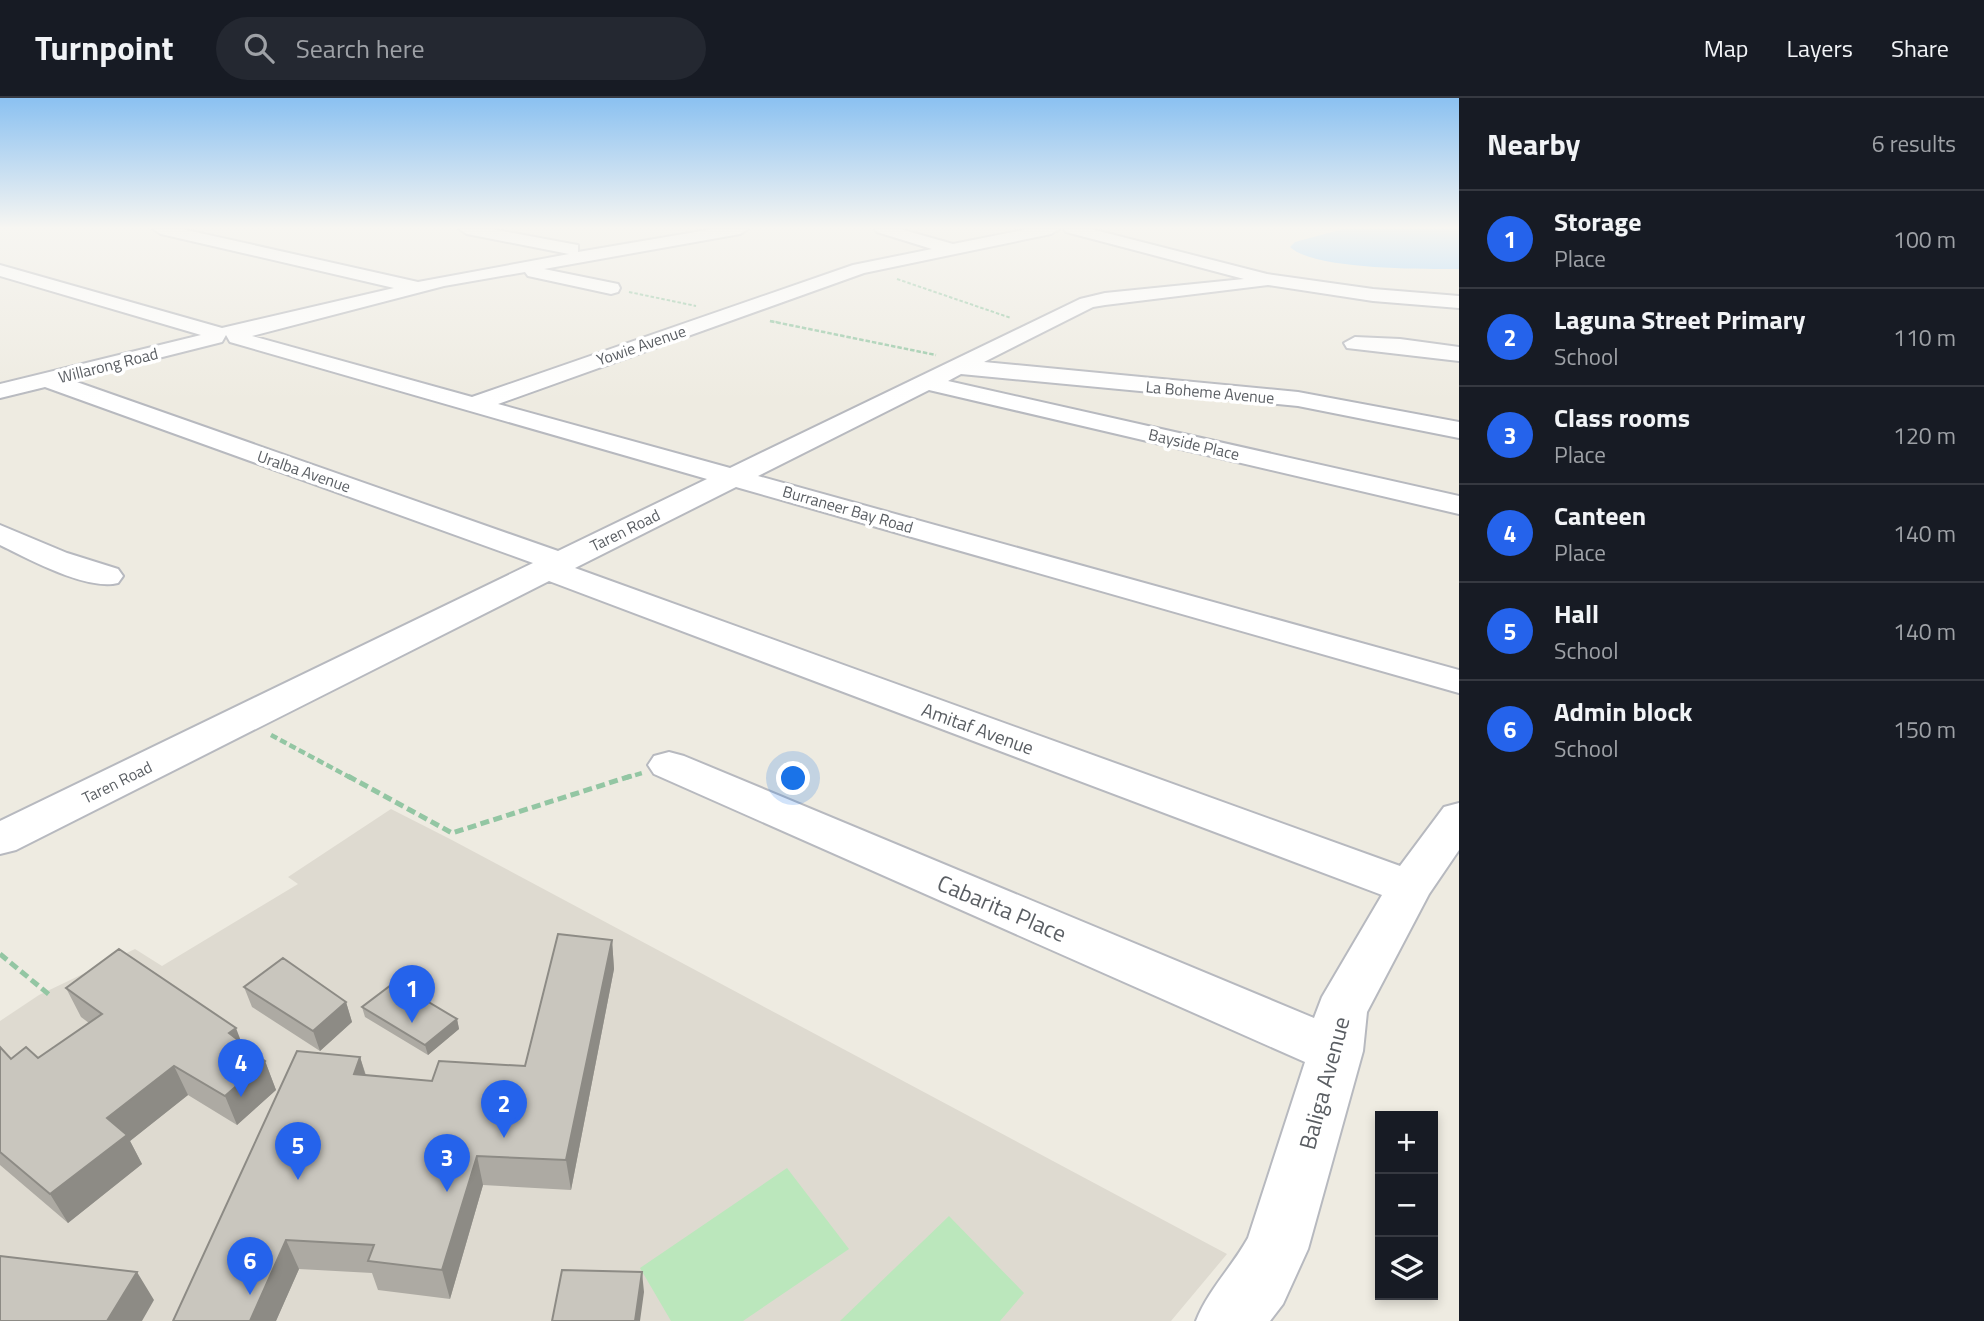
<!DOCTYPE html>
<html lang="en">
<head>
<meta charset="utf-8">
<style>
  :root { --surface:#171b24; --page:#242831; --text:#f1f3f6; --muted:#9ea1a6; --line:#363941; --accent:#2563eb }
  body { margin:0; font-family:"Titillium Web",sans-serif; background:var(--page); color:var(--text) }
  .controls { position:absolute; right:21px; bottom:21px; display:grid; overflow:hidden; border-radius:0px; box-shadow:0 4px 10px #0003 }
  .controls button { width:63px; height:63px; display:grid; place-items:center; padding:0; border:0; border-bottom:2px solid var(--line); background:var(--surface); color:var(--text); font:35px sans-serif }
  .you { position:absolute; left:794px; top:681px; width:24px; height:24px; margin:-18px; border:5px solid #fff; border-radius:50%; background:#1a73e8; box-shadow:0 0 0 10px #1a73e833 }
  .badge { display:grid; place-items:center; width:46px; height:46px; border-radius:50%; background:var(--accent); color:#fff; font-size:23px; font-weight:700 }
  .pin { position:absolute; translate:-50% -58px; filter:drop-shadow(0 2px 4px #0008) }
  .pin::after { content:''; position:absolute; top:37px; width:24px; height:21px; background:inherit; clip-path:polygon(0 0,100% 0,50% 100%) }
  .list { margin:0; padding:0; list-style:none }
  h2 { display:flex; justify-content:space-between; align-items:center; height:91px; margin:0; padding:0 28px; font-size:30px }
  h2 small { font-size:23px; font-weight:400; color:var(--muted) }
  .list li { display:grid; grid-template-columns:46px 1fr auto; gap:21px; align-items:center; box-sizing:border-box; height:98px; padding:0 28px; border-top:2px solid var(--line) }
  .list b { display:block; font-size:26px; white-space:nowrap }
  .list p { margin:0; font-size:23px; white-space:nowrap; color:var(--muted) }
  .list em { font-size:23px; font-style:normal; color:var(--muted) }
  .icon { flex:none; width:38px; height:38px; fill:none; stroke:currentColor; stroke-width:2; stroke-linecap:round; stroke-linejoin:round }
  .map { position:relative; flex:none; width:1459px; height:1223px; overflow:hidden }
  header { display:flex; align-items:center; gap:42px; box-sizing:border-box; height:98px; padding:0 35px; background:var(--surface); border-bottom:2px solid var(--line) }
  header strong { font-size:33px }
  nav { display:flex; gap:38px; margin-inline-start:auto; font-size:24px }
  .search { width:490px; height:63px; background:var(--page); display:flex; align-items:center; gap:18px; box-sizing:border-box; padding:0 24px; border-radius:38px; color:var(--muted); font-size:26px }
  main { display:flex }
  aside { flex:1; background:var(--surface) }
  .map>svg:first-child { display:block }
</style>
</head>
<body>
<header>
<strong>Turnpoint</strong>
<div class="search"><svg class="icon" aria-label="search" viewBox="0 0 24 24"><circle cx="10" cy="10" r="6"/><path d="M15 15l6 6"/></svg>Search here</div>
<nav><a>Map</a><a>Layers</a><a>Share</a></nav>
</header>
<main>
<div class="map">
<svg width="1459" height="1223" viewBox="0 0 1459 1223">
  <rect width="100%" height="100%" fill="#eeebe1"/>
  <path fill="#dedad0" d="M391 711 450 741 1227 1156 1171 1223H0V923L39 897 135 851 162 868 298 786 288 779Z"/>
  <path fill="#bbe7bc" d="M787 1070 849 1151 743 1223H671L640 1170Z
    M949 1118 1024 1195 1000 1223H840Z"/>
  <path fill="#a0d4ff" d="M1343 131H1459V171C1424 171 1314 172 1290 149L1295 144Z"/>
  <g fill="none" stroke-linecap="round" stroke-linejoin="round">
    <g stroke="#b7b9bf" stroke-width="4">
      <path id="minor" d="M153 131H182L418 184 569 156 467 136 459 131H492L572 146 578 147V154L713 131H748L740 136 544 171 618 186 620 190 618 194 611 196 528 178 525 174 444 188 252 238 472 299 853 167 932 151 877 134 875 131H900L953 146 1028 131H1059L1051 136 864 175 498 306 730 370 1080 201 1105 195 1244 181 1066 134 1064 131H1091L1267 176 1373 191 1459 198V210L1373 203 1268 187 1105 207 1093 209 984 264 1298 294 1459 324V340L1298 308 961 276 948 283 1459 398V416L929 292 758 378 1459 572V595L736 389 575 470 1400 768 1444 709 1459 705V752L1429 796 1367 914 1363 953 1308 1151 1283 1206 1270 1223H1196C1208 1192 1232 1169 1248 1140L1305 964 654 676 648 667 654 658 669 654 684 658 1314 920 1322 899 1382 797 549 483 16 752 0 756V723L533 465 45 289 0 300V286L201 237 0 178V167L222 230 394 190 161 136ZM226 237 230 244 707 381 558 453 71 282 222 244Z
        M1355 239 1400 241 1459 249V263L1347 250 1344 245Z
        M0 427 67 455 118 471 123 478 118 485C87 493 29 461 0 447Z"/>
    </g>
    <path stroke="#93c6a3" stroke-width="2" stroke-dasharray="3.5 2" stroke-linecap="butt" d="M897 181 1011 220
      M629 194 696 208
      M770 223 777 224"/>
    <path stroke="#93c6a3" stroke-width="2.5" stroke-dasharray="4.5 2" stroke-linecap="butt" d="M770 223 936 257"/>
    <path stroke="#93c6a3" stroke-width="4.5" stroke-dasharray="7 3.5" stroke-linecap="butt" d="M271 637 351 680
      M625 680 642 675"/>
    <path stroke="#93c6a3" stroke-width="5" stroke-dasharray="9 4.5" stroke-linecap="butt" d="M348 678 452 735 631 678
      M0 856 52 899"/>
    <use href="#minor" fill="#fff" fill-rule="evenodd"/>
  </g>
  <path fill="#adaaa3" d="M612 842 614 871 571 1092 483 1087 450 1201 378 1192 372 1175 299 1171 276 1223H173L360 959 366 977 432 983 525 968Z
    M244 889 346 904 352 924 320 953 252 909Z
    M66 890 242 944 265 963 276 992 237 1027 188 997 130 1043 142 1066 68 1125 0 1067V949L11 961 38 960 89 925 81 919Z
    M362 909 457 921 459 931 428 957 365 919Z"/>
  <path fill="#8d8b85" d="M612 842 614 871 571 1092 566 1062Z
    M346 904 352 924 320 953 313 933Z
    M457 921 459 931 428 957 425 947Z
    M236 930 247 959 229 935Z
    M360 959 369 989 354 976Z
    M265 963 276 992 237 1027 225 998Z
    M174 968 188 997 130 1043 142 1066 68 1125 50 1096 107 1020Z
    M477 1058 483 1087 450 1201 442 1172Z
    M286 1142 299 1171 276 1223H250Z
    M137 1174 154 1202 142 1223H107Z
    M642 1174 644 1194 640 1223H635Z"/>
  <path fill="#c9c6be" stroke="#8d8b85" stroke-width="2" d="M558 836 612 842 566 1062 477 1058 442 1172 368 1163 374 1147 286 1142 250 1223H173L297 953 360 959 354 976 432 983 439 963 525 968Z
    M119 851 236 930 229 935 265 963 225 998 174 968 107 1020 127 1037 50 1096 0 1054V949L11 961 26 949 38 960 102 916 66 890Z
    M283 860 346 904 313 933 244 889Z
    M395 884 457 921 425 947 362 909Z
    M0 1158 137 1174 107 1223H0Z
    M562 1172 642 1174 635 1223H552Z"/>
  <linearGradient id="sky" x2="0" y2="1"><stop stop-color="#8bc1f1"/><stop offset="0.43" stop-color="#f7f6f2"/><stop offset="1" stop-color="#f7f6f2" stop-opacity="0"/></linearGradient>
  <rect width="1459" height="302" fill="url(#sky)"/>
  <g text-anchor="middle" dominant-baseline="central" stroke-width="7" stroke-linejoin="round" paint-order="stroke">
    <g font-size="16" fill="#5a5e63" stroke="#fff">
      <text transform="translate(641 247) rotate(-19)">Yowie Avenue</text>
      <text transform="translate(108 267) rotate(-14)">Willarong Road</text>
      <text transform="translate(1210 294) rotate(5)">La Boheme Avenue</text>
      <text transform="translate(1194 346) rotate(13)">Bayside Place</text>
      <text transform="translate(304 373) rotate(19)">Uralba Avenue</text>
      <text transform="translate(848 411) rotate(16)">Burraneer Bay Road</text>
      <text transform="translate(625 432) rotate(-26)">Taren Road</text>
      <text transform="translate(117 684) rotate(-26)">Taren Road</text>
    </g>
    <g font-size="19" fill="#5a5e63" stroke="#fff">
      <text transform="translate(978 630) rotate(20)">Amitaf Avenue</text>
    </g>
    <g font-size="23" fill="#5a5e63" stroke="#fff">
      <text transform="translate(1002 810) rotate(23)">Cabarita Place</text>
      <text transform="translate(1324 985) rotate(-75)">Baliga Avenue</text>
    </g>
  </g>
</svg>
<div class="controls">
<button>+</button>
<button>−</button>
<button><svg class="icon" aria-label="layers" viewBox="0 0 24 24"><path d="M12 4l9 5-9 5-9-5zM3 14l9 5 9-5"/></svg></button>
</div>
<div class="you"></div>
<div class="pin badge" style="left:412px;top:925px">1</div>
<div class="pin badge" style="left:504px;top:1040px">2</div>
<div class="pin badge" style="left:447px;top:1094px">3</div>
<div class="pin badge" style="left:241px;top:999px">4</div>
<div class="pin badge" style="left:298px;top:1082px">5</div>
<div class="pin badge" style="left:250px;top:1197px">6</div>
</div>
<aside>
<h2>Nearby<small>6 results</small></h2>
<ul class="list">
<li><span class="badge">1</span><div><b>Storage</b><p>Place</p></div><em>100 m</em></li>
<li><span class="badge">2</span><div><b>Laguna Street Primary</b><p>School</p></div><em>110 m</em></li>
<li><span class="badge">3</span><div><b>Class rooms</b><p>Place</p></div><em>120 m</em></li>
<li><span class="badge">4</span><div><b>Canteen</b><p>Place</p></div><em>140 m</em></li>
<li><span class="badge">5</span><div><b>Hall</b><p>School</p></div><em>140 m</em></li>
<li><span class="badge">6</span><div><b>Admin block</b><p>School</p></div><em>150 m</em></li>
</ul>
</aside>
</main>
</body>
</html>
